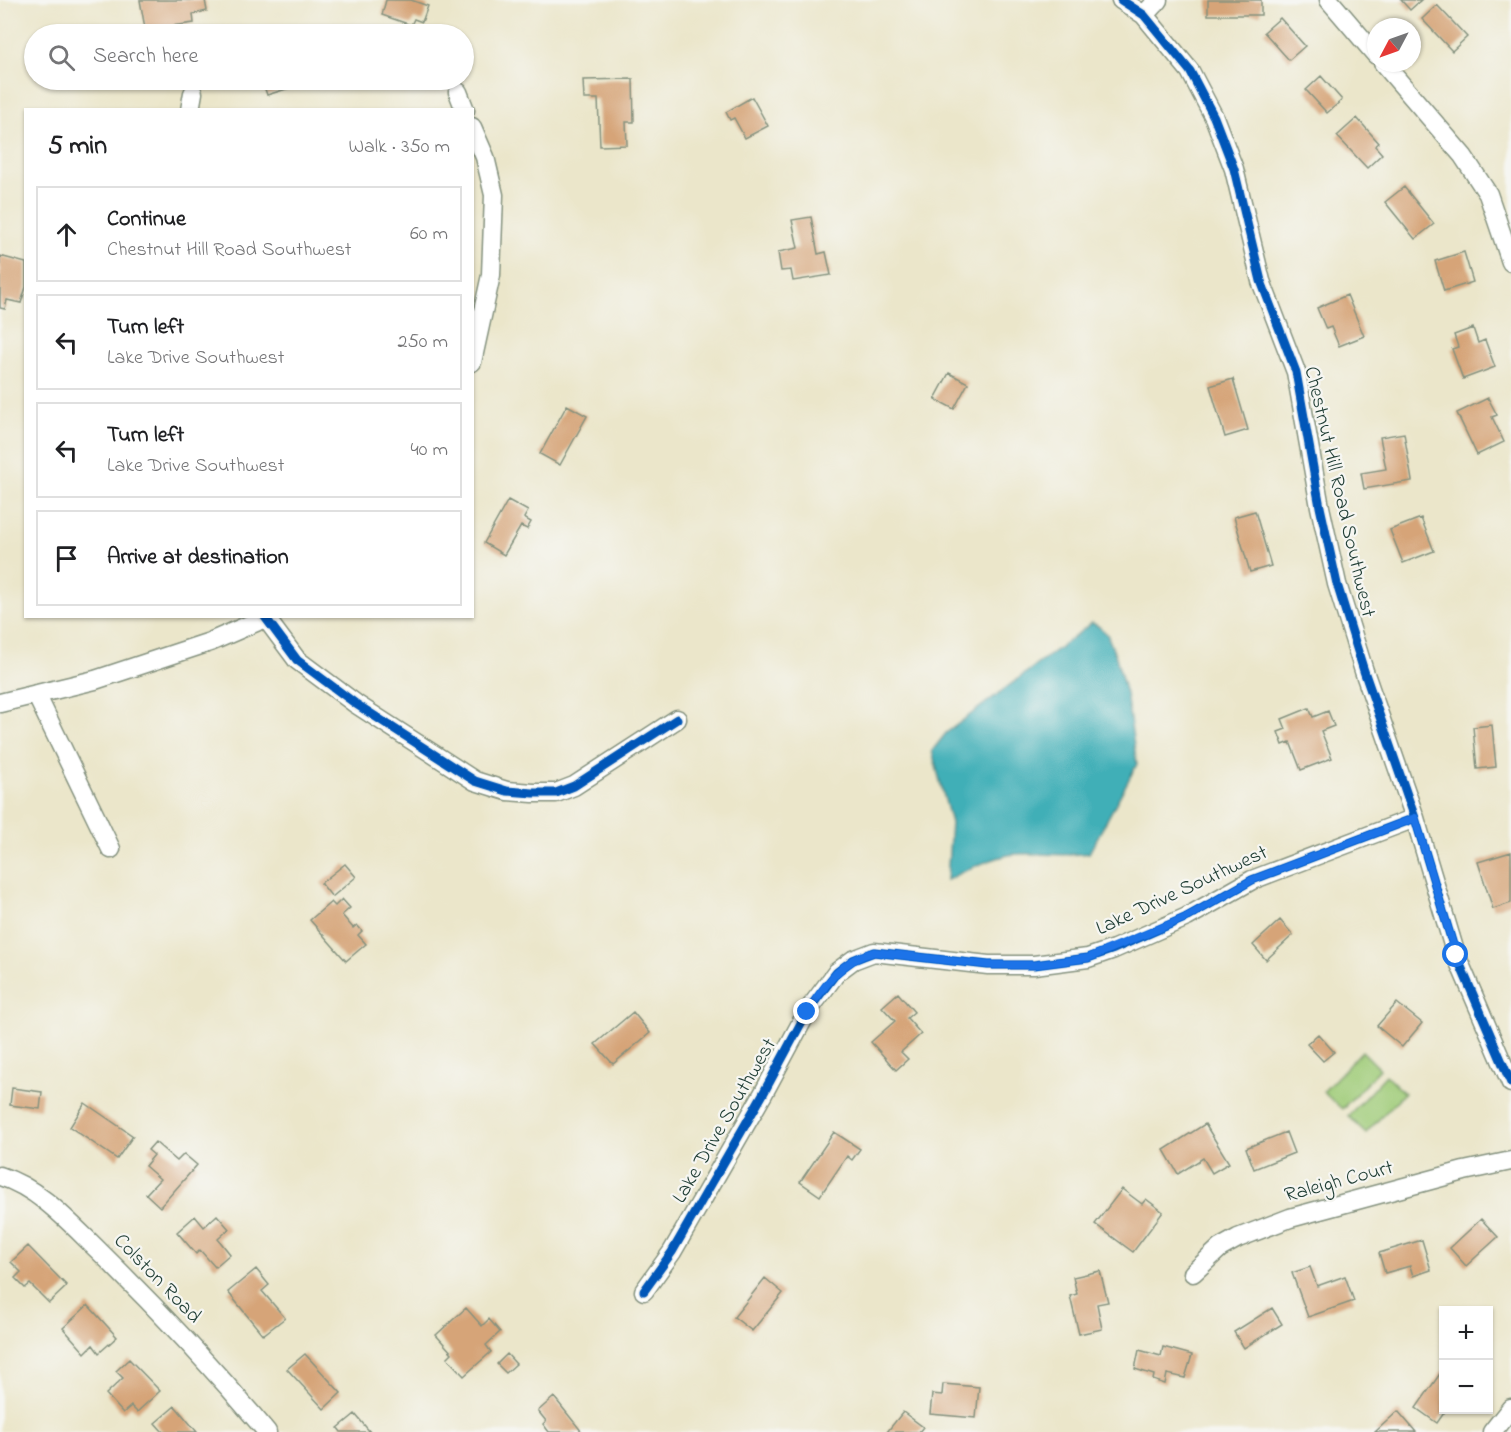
<!DOCTYPE html>
<html lang="en">
<head>
<meta charset="utf-8">
<style>
  :root { --surface:#fff; --page:#f2f2f2; --text:#202124; --muted:#757577; --line:#e0e0e0 }
  body { margin:0; font-family:"Indie Flower",sans-serif; background:var(--page); color:var(--text) }
  .controls { position:absolute; right:18px; bottom:18px; display:grid; overflow:hidden; border-radius:0px; box-shadow:0 2px 4px #0004 }
  .controls button { width:54px; height:54px; display:grid; place-items:center; padding:0; border:0; border-bottom:2px solid var(--line); background:var(--surface); color:var(--text); font:30px sans-serif }
  .compass { position:absolute; left:1367px; top:18px; width:54px; height:54px; border-radius:50%; background:var(--surface); box-shadow:0 2px 4px #0004; rotate:229deg }
  .stop { position:absolute; width:18px; height:18px; margin:-14px; border:4px solid #1a73e8; border-radius:50%; background:#fff }
  .stop.end { background:#1a73e8; border-color:#fff; box-shadow:0 2px 6px #0008 }
  .list { margin:0; padding:0; list-style:none }
  h2 { display:flex; justify-content:space-between; align-items:center; height:78px; margin:0; padding:0 24px; font-size:26px }
  h2 small { font-size:20px; font-weight:400; color:var(--muted) }
  .list li { display:grid; grid-template-columns:39px 1fr auto; gap:18px; align-items:center; box-sizing:border-box; height:96px; margin:0 12px 12px; padding:0 12px; border:2px solid var(--line); border-radius:0px }
  .list b { display:block; font-size:22px; white-space:nowrap }
  .list p { margin:0; font-size:20px; white-space:nowrap; color:var(--muted) }
  .list em { font-size:20px; font-style:normal; color:var(--muted) }
  .icon { flex:none; width:33px; height:33px; fill:none; stroke:currentColor; stroke-width:2; stroke-linecap:round; stroke-linejoin:round }
  .map { position:relative; flex:none; width:1511px; height:1432px; overflow:hidden }
  .search { position:absolute; background:var(--surface); box-shadow:0 2px 4px #0004; left:24px; top:24px; width:450px; height:66px; display:flex; align-items:center; gap:15px; box-sizing:border-box; padding:0 21px; border-radius:33px; color:var(--muted); font-size:22px }
  .panel { position:absolute; background:var(--surface); box-shadow:0 2px 4px #0004; left:24px; top:108px; width:450px; height:510px; border-radius:0px }
  .map>svg:first-child { display:block }
</style>
</head>
<body>
<div class="map">
<svg width="1511" height="1432" viewBox="0 0 1511 1432">
  <rect width="100%" height="100%" fill="#f6f6f2"/>
  <filter id="ink" filterUnits="userSpaceOnUse"><feTurbulence type="fractalNoise" baseFrequency=".0167" numOctaves="2"/><feDisplacementMap in="SourceGraphic" scale="12" xChannelSelector="R" yChannelSelector="G"/><feConvolveMatrix kernelMatrix="1 2 1 2 8 2 1 2 1" color-interpolation-filters="sRGB"/></filter>
  <filter id="wash" filterUnits="userSpaceOnUse"><feTurbulence type="fractalNoise" baseFrequency=".008" numOctaves="4" result="noise"/><feDisplacementMap in="SourceGraphic" scale="24" xChannelSelector="R" yChannelSelector="G"/><feGaussianBlur stdDeviation="1.35" result="paint"/><feColorMatrix in="noise" values="0 0 0 0 0 0 0 0 0 0 0 0 0 0 0 0 0 1.4 0 .05"/><feComposite in="paint" operator="in"/></filter>
  <g filter="url(#wash)">
    <rect width="100%" height="100%" fill="#ebe6ca"/>
    <path fill="#a0cc79" stroke="#608456" stroke-width="1.5" d="M1362 1051 1380 1069 1342 1109 1323 1092Z
      M1386 1075 1404 1093 1366 1133 1348 1116Z"/>
    <path fill="#3fafb7" stroke="#2f7676" stroke-width="1.5" d="M1092 623 1098 626 1107 634 1116 657 1126 694 1137 764 1089 853C1065 857 1042 853 1018 854 1000 854 963 871 947 880L951 823 932 751 946 733Z"/>
    <g id="blocks">
      <path fill="#d6a478" d="M140 0H205L207 11 193 14 194 23 157 28 158 34H146Z
        M386 0H411L428 6 422 22 414 19 411 25 382 15Z
        M1208 0H1261V15H1208Z
        M1401 0H1421L1410 10Z
        M1437 5 1467 37 1452 51 1422 19Z
        M1280 18 1305 46 1289 60 1264 32Z
        M1321 76 1342 100 1327 113 1306 90Z
        M633 79 634 122H626L627 145 600 146 598 99H584L583 80Z
        M262 80H315L267 95Z
        M752 97 768 126 745 138 734 118 730 120 726 112Z
        M1357 118 1379 143 1375 146 1382 154 1367 168 1337 136Z
        M1404 187 1434 224 1415 239 1385 202Z
        M811 217 818 254 826 252 831 275 793 281 791 270 781 271 778 252 798 248 792 220Z
        M1464 252 1473 282 1444 291 1435 261Z
        M0 256 26 263V287L21 303 7 300 5 309 0 308Z
        M1347 295 1364 336 1339 346 1331 327 1326 329 1317 308Z
        M1473 328 1478 343 1485 340 1495 367 1463 379 1452 349 1458 347 1454 335Z
        M949 373 968 383 954 409 935 399Z
        M1233 379 1248 430 1225 437 1210 386Z
        M1488 398 1497 415 1492 417 1504 442 1477 455 1457 413Z
        M567 405 587 416 560 465 540 454Z
        M1404 433 1412 481 1364 489 1361 473 1386 469 1380 437Z
        M508 500 528 511 524 518 531 522 527 529 521 526 504 555 484 543Z
        M1255 511 1271 566 1250 572 1234 517Z
        M1421 518 1434 551 1403 563 1390 530Z
        M1309 708 1313 717 1328 711 1334 726 1321 731 1332 758 1301 770 1290 742 1283 745 1278 732 1286 729 1282 719Z
        M1492 725 1496 767 1477 769 1473 727Z
        M1511 852V903L1493 909 1478 862Z
        M345 864 356 877 332 897 321 883Z
        M342 899 350 908 342 915 353 928 357 925 362 931 358 935 366 944 346 961 310 920 331 902 335 906Z
        M1280 920 1293 935 1266 960 1253 945Z
        M898 993 914 1012 907 1018 921 1034 901 1052 908 1059 896 1070 871 1042 895 1021 882 1007Z
        M1397 1003 1422 1023 1402 1047 1377 1026Z
        M633 1012 650 1033 613 1064 595 1044Z
        M1318 1034 1334 1052 1323 1061 1307 1044Z
        M12 1088 42 1092 40 1109 10 1105Z
        M85 1103 133 1136 117 1159 70 1127Z
        M1205 1124 1229 1163 1212 1173 1203 1158 1178 1174 1164 1150Z
        M834 1132 860 1149 852 1160 847 1156 820 1196 800 1182Z
        M1286 1132 1294 1153 1254 1169 1246 1148Z
        M155 1142 177 1161 184 1154 197 1165 160 1207 146 1194 160 1179 145 1166 154 1155 148 1150Z
        M1122 1189 1142 1204 1146 1199 1163 1212 1133 1252 1095 1224Z
        M217 1215 229 1229 218 1239 230 1254 215 1267 200 1250 196 1254 177 1232 195 1216 204 1227Z
        M1481 1219 1498 1237 1466 1266 1450 1248Z
        M1422 1240 1431 1270 1413 1276 1410 1266 1385 1273 1379 1253Z
        M28 1246 67 1286 49 1303 30 1284 25 1288 15 1278 21 1272 11 1262Z
        M1310 1267 1317 1286 1345 1276 1354 1301 1308 1317 1292 1273Z
        M256 1269 269 1285 262 1291 285 1318 263 1335 228 1292Z
        M1100 1271 1108 1302 1097 1304 1102 1329 1079 1334 1070 1296 1077 1294 1073 1277Z
        M765 1278 783 1293 752 1331 734 1317Z
        M88 1305 117 1337 99 1353 93 1345 85 1353 63 1328Z
        M466 1308 482 1326 489 1319 500 1332 486 1345 491 1352 464 1376 447 1358 452 1353 436 1335Z
        M1272 1308 1282 1324 1244 1348 1234 1332Z
        M1163 1347 1192 1355 1185 1378 1167 1374 1165 1384 1153 1380 1154 1375 1135 1369 1139 1350 1161 1356Z
        M305 1354 341 1393 324 1409 287 1369Z
        M507 1354 516 1364 506 1373 497 1364Z
        M129 1359 160 1391 137 1412 131 1406 123 1413 106 1394 123 1378 116 1371Z
        M1442 1371 1444 1372V1410H1446L1437 1423 1416 1408Z
        M943 1384 979 1387 976 1418 930 1414 932 1394 942 1395Z
        M554 1397 582 1432H549L543 1424 546 1421 538 1411Z
        M175 1406 197 1432H163L155 1423Z
        M1398 1411 1416 1432H1375Z
        M903 1412 923 1427 919 1432H887Z
        M355 1414 370 1432H341L338 1428Z"/>
    </g>
  </g>
  <g filter="url(#ink)">
    <use href="#blocks" fill-opacity="0" stroke="#85927f" stroke-width="1.5"/>
    <g fill="none" stroke-linecap="round" stroke-linejoin="round">
      <g stroke="#85927f" stroke-width="21">
        <path id="minor" d="M1121 0 1144 15 1190 71 1214 117 1234 169 1261 281 1296 372 1320 507 1337 584 1364 671 1415 818 1456 955 1511 1083
          M1329 0 1376 55
          M1144 15 1158 0
          M1383 63 1463 156 1488 194 1511 262
          M458 92 465 110
          M190 110 193 93
          M472 127 485 157 494 195 491 275 472 362
          M265 617 297 660 356 704 475 781 507 791 533 793H556L574 786 677 719
          M36 694 111 849
          M0 703 95 680 210 642 256 622 265 616
          M0 1176C39 1188 69 1222 98 1250 157 1308 214 1369 267 1432
          M1193 1273 1220 1248 1238 1238 1290 1218 1464 1171 1511 1161
          M644 1291 672 1252 763 1094 807 1012 837 972 853 960 874 952 988 965H1034L1088 958 1114 949 1187 917 1252 880 1415 818
          M1492 1432 1511 1408"/>
      </g>
      <use href="#minor" stroke="#fff" stroke-width="18"/>
      <g stroke="#f6f6f2" stroke-width="13">
        <path id="cycleway" d="M1121 0 1144 15 1190 71 1214 117 1234 169 1261 281 1296 372 1320 507 1337 584 1364 671 1415 818 1456 955 1511 1083
          M265 617 297 660 356 704 475 781 507 791 533 793H556L574 786 677 719
          M644 1291 672 1252 763 1094 807 1012 837 972 853 960 874 952 988 965H1034L1088 958 1114 949 1187 917 1252 880 1415 818"/>
      </g>
      <use href="#cycleway" stroke="#0057b8" stroke-width="9"/>
    </g>
  </g>
  <g fill="none" stroke-linecap="round" stroke-linejoin="round" filter="url(#ink)">
    <path stroke="#1a73e8" stroke-width="8" d="M807 1012C825 985 841 960 874 952L988 965H1034L1088 958 1187 917 1252 880 1415 818 1456 955"/>
  </g>
  <g text-anchor="middle" dominant-baseline="central" stroke-width="4.5" stroke-linejoin="round" paint-order="stroke">
    <g font-size="21" fill="#1f3d34" stroke="#f6f6f2">
      <text transform="translate(1339 492) rotate(77)">Chestnut Hill Road Southwest</text>
      <text transform="translate(1182 891) rotate(-25)">Lake Drive Southwest</text>
      <text transform="translate(725 1121) rotate(-60)">Lake Drive Southwest</text>
      <text transform="translate(1339 1182) rotate(-15)">Raleigh Court</text>
      <text transform="translate(157 1279) rotate(46)">Colston Road</text>
    </g>
  </g>
</svg>
<div class="controls">
<button>+</button>
<button>−</button>
</div>
<svg class="compass" viewBox="-18 -18 36 36"><path d="M0-13l5 13h-10z" fill="#e53935"/><path d="M0 13l5-13h-10z" fill="#757577"/></svg>
<div class="stop" style="left:1456px;top:955px"></div>
<div class="stop end" style="left:807px;top:1012px"></div>
<div class="search"><svg class="icon" aria-label="search" viewBox="0 0 24 24"><circle cx="10" cy="10" r="6"/><path d="M15 15l6 6"/></svg>Search here</div>
<section class="panel">
<h2>5 min<small>Walk · 350 m</small></h2>
<ul class="list">
<li><svg class="icon" aria-label="ahead" viewBox="0 0 24 24"><path d="M12 20V5M6 11l6-6 6 6"/></svg><div><b>Continue</b><p>Chestnut Hill Road Southwest</p></div><em>60 m</em></li>
<li><svg class="icon" aria-label="left" viewBox="0 0 24 24"><path d="M17 20v-9H6M10 6l-5 5 5 5"/></svg><div><b>Turn left</b><p>Lake Drive Southwest</p></div><em>250 m</em></li>
<li><svg class="icon" aria-label="left" viewBox="0 0 24 24"><path d="M17 20v-9H6M10 6l-5 5 5 5"/></svg><div><b>Turn left</b><p>Lake Drive Southwest</p></div><em>40 m</em></li>
<li><svg class="icon" aria-label="arrive" viewBox="0 0 24 24"><path d="M6 21V4h12l-3 4 3 4H6"/></svg><div><b>Arrive at destination</b></div></li>
</ul>
</section>
</div>
</body>
</html>
